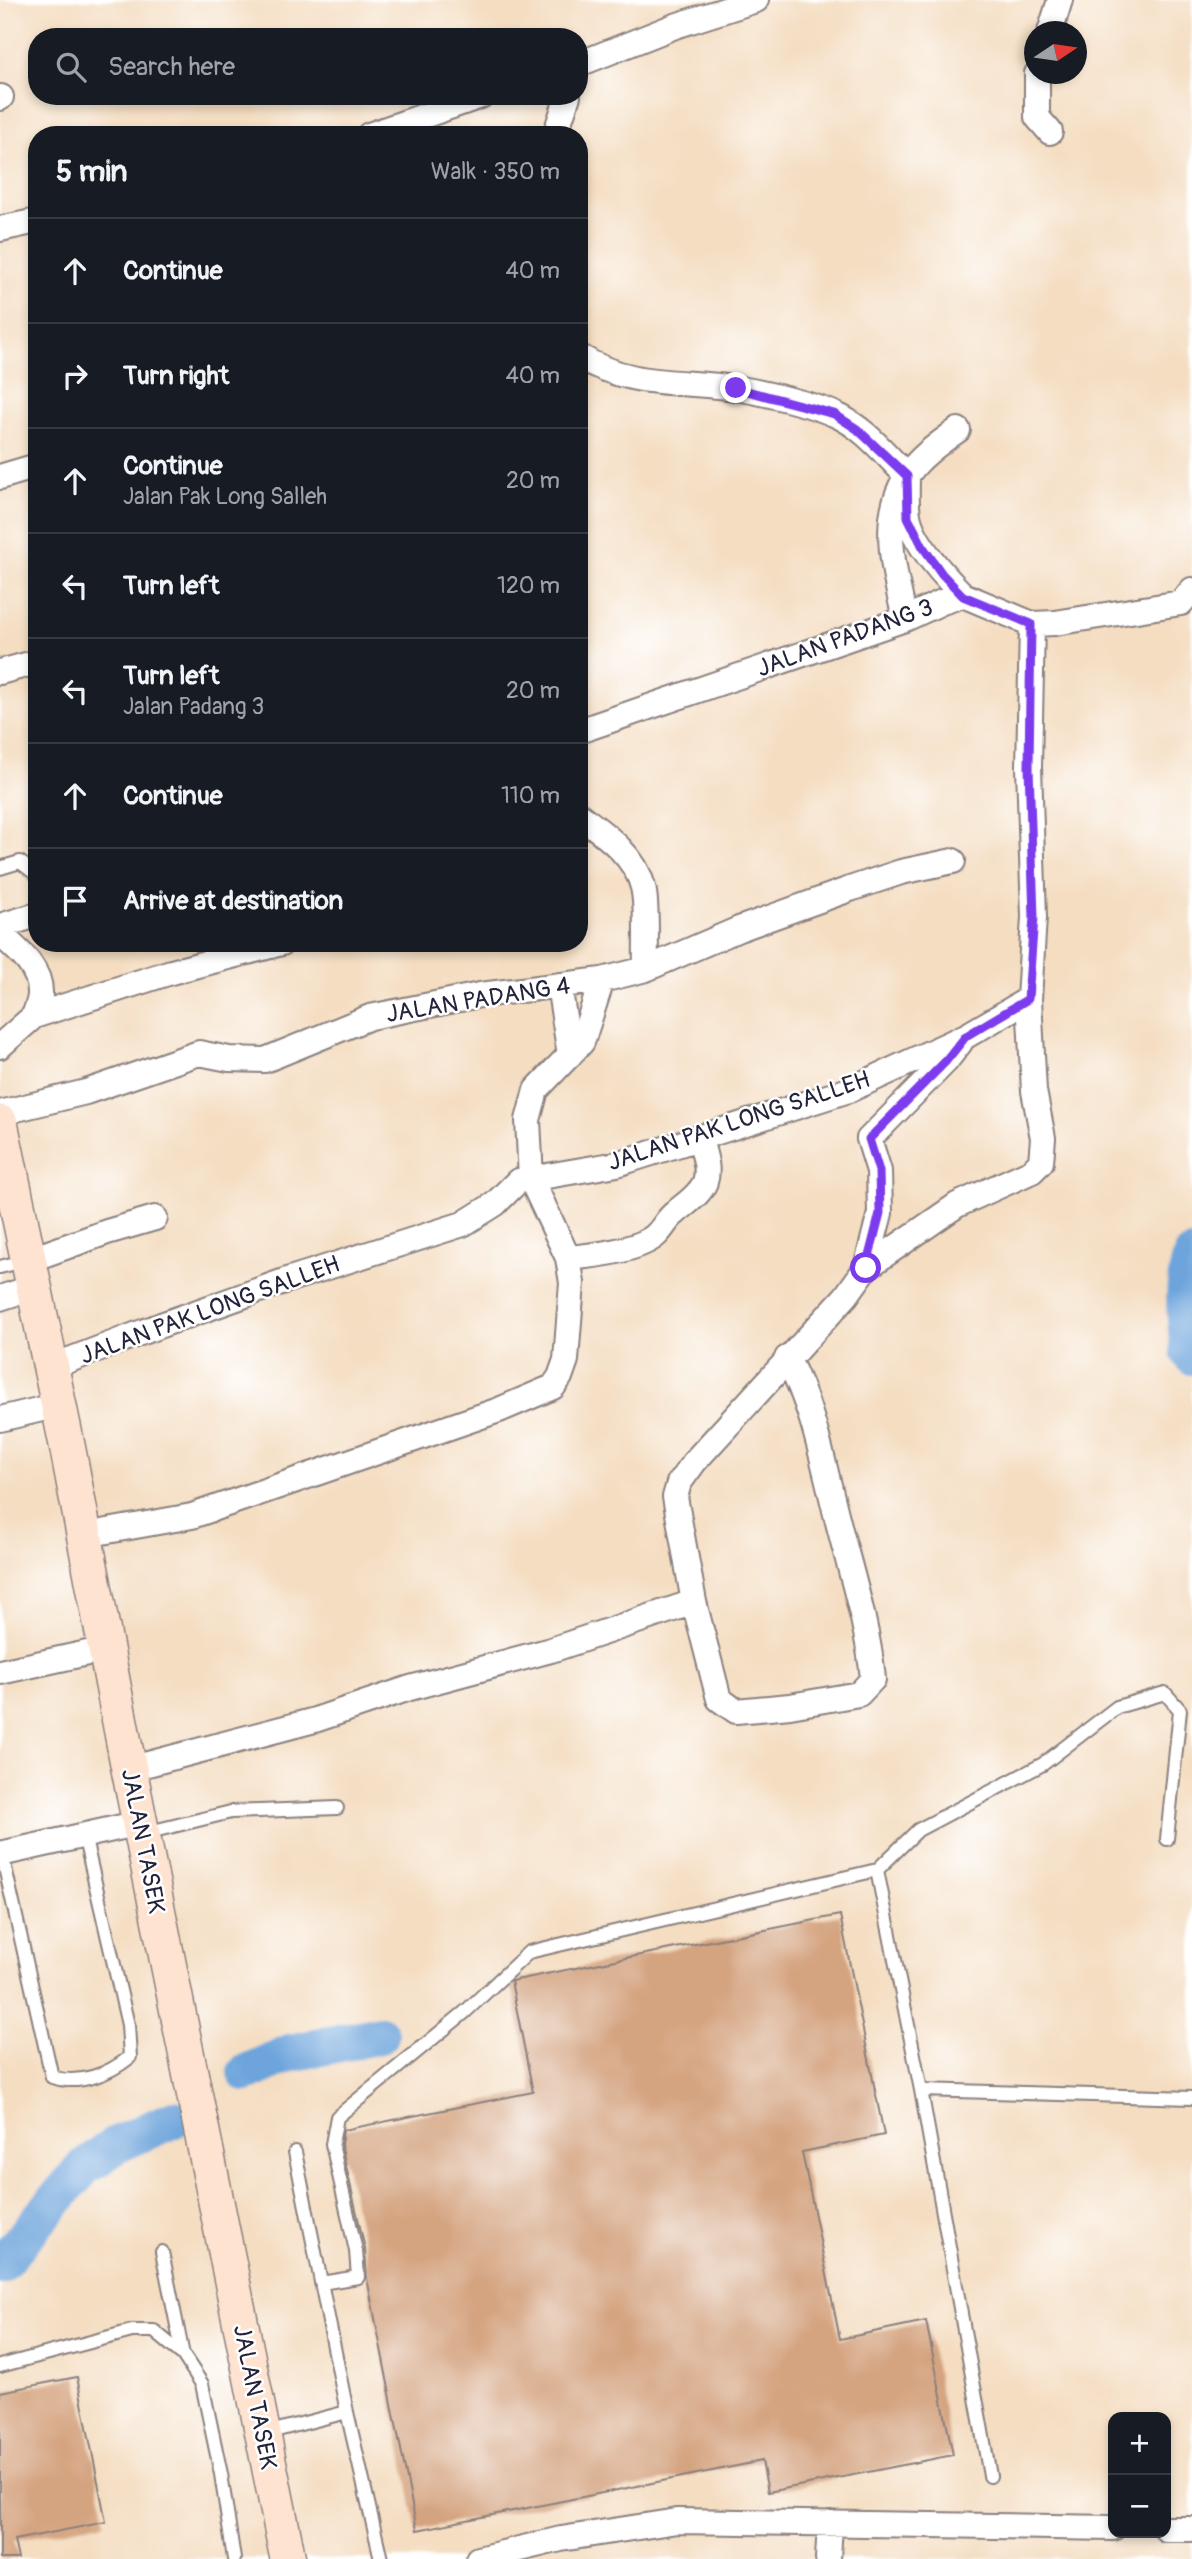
<!DOCTYPE html>
<html lang="en">
<head>
<meta charset="utf-8">
<style>
  :root { --surface:#171b24; --page:#20242c; --text:#f1f3f6; --muted:#9ea1a6; --line:#363941 }
  body { margin:0; font-family:Pangolin,sans-serif; background:var(--page); color:var(--text) }
  .controls { position:absolute; right:21px; bottom:21px; display:grid; overflow:hidden; border-radius:14px; box-shadow:0 4px 10px #0003 }
  .controls button { width:63px; height:63px; display:grid; place-items:center; padding:0; border:0; border-bottom:2px solid var(--line); background:var(--surface); color:var(--text); font:35px sans-serif }
  .compass { position:absolute; left:1024px; top:21px; width:63px; height:63px; border-radius:50%; background:var(--surface); box-shadow:0 4px 10px #0003; rotate:77deg }
  .stop { position:absolute; width:21px; height:21px; margin:-16px; border:5px solid #7c3aed; border-radius:50%; background:#fff }
  .stop.end { background:#7c3aed; border-color:#fff; box-shadow:0 2px 7px #0008 }
  .list { margin:0; padding:0; list-style:none }
  h2 { display:flex; justify-content:space-between; align-items:center; height:91px; margin:0; padding:0 28px; font-size:30px }
  h2 small { font-size:23px; font-weight:400; color:var(--muted) }
  .list li { display:grid; grid-template-columns:46px 1fr auto; gap:21px; align-items:center; box-sizing:border-box; height:105px; padding:0 28px; border-top:2px solid var(--line) }
  .list b { display:block; font-size:26px; white-space:nowrap }
  .list p { margin:0; font-size:23px; white-space:nowrap; color:var(--muted) }
  .list em { font-size:23px; font-style:normal; color:var(--muted) }
  .icon { flex:none; width:38px; height:38px; fill:none; stroke:currentColor; stroke-width:2; stroke-linecap:round; stroke-linejoin:round }
  .map { position:relative; flex:none; width:1192px; height:2559px; overflow:hidden }
  .search { position:absolute; background:var(--surface); box-shadow:0 4px 10px #0003; left:28px; top:28px; width:560px; height:77px; display:flex; align-items:center; gap:18px; box-sizing:border-box; padding:0 24px; border-radius:28px; color:var(--muted); font-size:26px }
  .panel { position:absolute; background:var(--surface); box-shadow:0 4px 10px #0003; left:28px; top:126px; width:560px; height:826px; border-radius:28px }
  .map>svg:first-child { display:block }
</style>
</head>
<body>
<div class="map">
<svg width="1192" height="2559" viewBox="0 0 1192 2559">
  <rect width="100%" height="100%" fill="#fff"/>
  <filter id="ink" filterUnits="userSpaceOnUse"><feTurbulence type="fractalNoise" baseFrequency=".0143" numOctaves="2"/><feDisplacementMap in="SourceGraphic" scale="14" xChannelSelector="R" yChannelSelector="G"/><feConvolveMatrix kernelMatrix="1 2 1 2 8 2 1 2 1" color-interpolation-filters="sRGB"/></filter>
  <filter id="wash" filterUnits="userSpaceOnUse"><feTurbulence type="fractalNoise" baseFrequency=".00686" numOctaves="4" result="noise"/><feDisplacementMap in="SourceGraphic" scale="28" xChannelSelector="R" yChannelSelector="G"/><feGaussianBlur stdDeviation="1.57" result="paint"/><feColorMatrix in="noise" values="0 0 0 0 0 0 0 0 0 0 0 0 0 0 0 0 0 1.4 0 .05"/><feComposite in="paint" operator="in"/></filter>
  <g filter="url(#wash)">
    <rect width="100%" height="100%" fill="#f4ddc1"/>
    <g fill="none" stroke-linecap="round" stroke-linejoin="round">
      <path stroke="#6da4db" stroke-width="38" d="M1192 1256C1181 1286 1186 1320 1189 1351L1192 1356
        M246 2073 290 2053 380 2035
        M0 2265 84 2167 116 2145 174 2119"/>
    </g>
    <g id="blocks">
      <path fill="#d4a37f" d="M840 1915 884 2135 802 2152 840 2339 926 2321 953 2455 768 2492 762 2461 417 2530 367 2278 365 2249 341 2144 343 2130 533 2092 511 1981Z
        M77 2377 106 2522 14 2540 18 2559H0V2392Z"/>
    </g>
  </g>
  <g filter="url(#ink)">
    <use href="#blocks" fill-opacity="0" stroke="#8b807e" stroke-width="2"/>
    <g fill="none" stroke-linecap="round" stroke-linejoin="round">
      <g stroke="#8b807e" stroke-width="16">
        <path id="lane" d="M0 868 20 862 37 875
          M0 1267 27 1260
          M145 1833 231 1812 337 1808
          M2 1854 52 2077C79 2086 109 2074 130 2057L128 2025 84 1835
          M877 1870 921 2090 990 2476
          M921 2090 1192 2098
          M295 2152 347 2412 381 2559
          M162 2252 183 2355 202 2384 221 2474 234 2559
          M321 2283 358 2277 356 2251 332 2144 337 2117 465 2012 529 1952 877 1870 918 1830 1043 1764 1117 1707 1165 1693 1180 1710 1167 1839
          M0 2366 132 2331H154L183 2355
          M266 2433 347 2412"/>
      </g>
      <g stroke="#8b807e" stroke-width="28">
        <path id="street" d="M1050 32 1060 0
          M579 64 675 26 756 0
          M1037 74V117L1050 132
          M0 98 1 97
          M369 135 481 96
          M555 135 568 96
          M0 229 37 221
          M579 356C630 388 680 380 735 388 760 392 812 404 834 414 863 426 886 455 907 476 907 489 906 503 908 515 912 541 945 577 963 595
          M0 477 37 466
          M905 619C893 566 875 504 920 460 931 449 945 439 958 430
          M0 672 37 662
          M579 731 905 619 942 602 963 595 1032 624 1055 623 1181 603 1192 590
          M579 815C604 834 635 855 643 887 648 907 645 947 646 969
          M0 926 37 915
          M0 934C18 950 41 968 40 994 40 1001 36 1010 34 1016
          M559 985 570 1055
          M0 1046 34 1016 171 972 282 943
          M0 1113 86 1092 199 1053 229 1059 265 1060 370 1017 480 995 602 980 646 969 739 929 850 889 901 872 953 861
          M568 1258C591 1256 642 1250 657 1234 664 1227 667 1219 675 1213 685 1204 700 1195 705 1182 710 1168 703 1152 700 1139
          M29 1260 107 1232 155 1218
          M866 1268 880 1213 879 1171 869 1139 946 1061 960 1043
          M0 1298 34 1287
          M51 1367 161 1325 290 1279 463 1224 495 1204 518 1181 617 1164 849 1090 966 1036 1029 999
          M0 1419 59 1405
          M85 1535 192 1516 499 1410 553 1387 560 1377 566 1360 572 1283 568 1258 531 1179 528 1120 536 1090 582 1042 602 980
          M694 1602 719 1699 736 1711 790 1706 859 1694 873 1679C868 1626 851 1573 838 1522 824 1468 814 1408 787 1358
          M0 1672 106 1649
          M129 1769 315 1720 410 1688 551 1650 694 1602 675 1497 679 1483 695 1461 846 1296 866 1268 957 1205 1032 1171 1041 1162 1043 1138 1034 1091 1029 999 1034 917 1029 767 1032 624
          M0 1854 140 1823
          M1166 2529H1192
          M478 2559 561 2539 677 2521 1113 2528
          M828 2559 830 2523"/>
      </g>
      <g stroke="#8b807e" stroke-width="38">
        <path id="secondary" d="M0 1123 67 1445 129 1769 288 2559"/>
      </g>
      <use href="#lane" stroke="#fff" stroke-width="12"/>
      <use href="#street" stroke="#fff" stroke-width="24"/>
      <use href="#secondary" stroke="#fee3d1" stroke-width="35"/>
    </g>
  </g>
  <g fill="none" stroke-linecap="round" stroke-linejoin="round" filter="url(#ink)">
    <path stroke="#7c3aed" stroke-width="9" d="M736 388 834 414 857 429 907 476 908 517 923 547 942 574 963 596 1031 624 1029 767 1034 917 1028 999 966 1036 946 1061 869 1139 879 1171 880 1213 866 1268"/>
  </g>
  <g text-anchor="middle" dominant-baseline="central" stroke-width="5" stroke-linejoin="round" paint-order="stroke">
    <g font-size="24" fill="#22223b" stroke="#fff">
      <text transform="translate(845 638) rotate(-20)">JALAN PADANG 3</text>
      <text transform="translate(478 1000) rotate(-9)">JALAN PADANG 4</text>
      <text transform="translate(739 1121) rotate(-18)">JALAN PAK LONG SALLEH</text>
      <text transform="translate(210 1310) rotate(-20)">JALAN PAK LONG SALLEH</text>
      <text transform="translate(143 1841) rotate(79)">JALAN TASEK</text>
      <text transform="translate(255 2397) rotate(79)">JALAN TASEK</text>
    </g>
  </g>
</svg>
<div class="controls">
<button>+</button>
<button>−</button>
</div>
<svg class="compass" viewBox="-18 -18 36 36"><path d="M0-13l5 13h-10z" fill="#e53935"/><path d="M0 13l5-13h-10z" fill="#9ea1a6"/></svg>
<div class="stop" style="left:866px;top:1268px"></div>
<div class="stop end" style="left:736px;top:388px"></div>
<div class="search"><svg class="icon" aria-label="search" viewBox="0 0 24 24"><circle cx="10" cy="10" r="6"/><path d="M15 15l6 6"/></svg>Search here</div>
<section class="panel">
<h2>5 min<small>Walk · 350 m</small></h2>
<ul class="list">
<li><svg class="icon" aria-label="ahead" viewBox="0 0 24 24"><path d="M12 20V5M6 11l6-6 6 6"/></svg><div><b>Continue</b></div><em>40 m</em></li>
<li><svg class="icon" aria-label="right" viewBox="0 0 24 24"><path d="M7 20v-9h11M14 6l5 5-5 5"/></svg><div><b>Turn right</b></div><em>40 m</em></li>
<li><svg class="icon" aria-label="ahead" viewBox="0 0 24 24"><path d="M12 20V5M6 11l6-6 6 6"/></svg><div><b>Continue</b><p>Jalan Pak Long Salleh</p></div><em>20 m</em></li>
<li><svg class="icon" aria-label="left" viewBox="0 0 24 24"><path d="M17 20v-9H6M10 6l-5 5 5 5"/></svg><div><b>Turn left</b></div><em>120 m</em></li>
<li><svg class="icon" aria-label="left" viewBox="0 0 24 24"><path d="M17 20v-9H6M10 6l-5 5 5 5"/></svg><div><b>Turn left</b><p>Jalan Padang 3</p></div><em>20 m</em></li>
<li><svg class="icon" aria-label="ahead" viewBox="0 0 24 24"><path d="M12 20V5M6 11l6-6 6 6"/></svg><div><b>Continue</b></div><em>110 m</em></li>
<li><svg class="icon" aria-label="arrive" viewBox="0 0 24 24"><path d="M6 21V4h12l-3 4 3 4H6"/></svg><div><b>Arrive at destination</b></div></li>
</ul>
</section>
</div>
</body>
</html>
